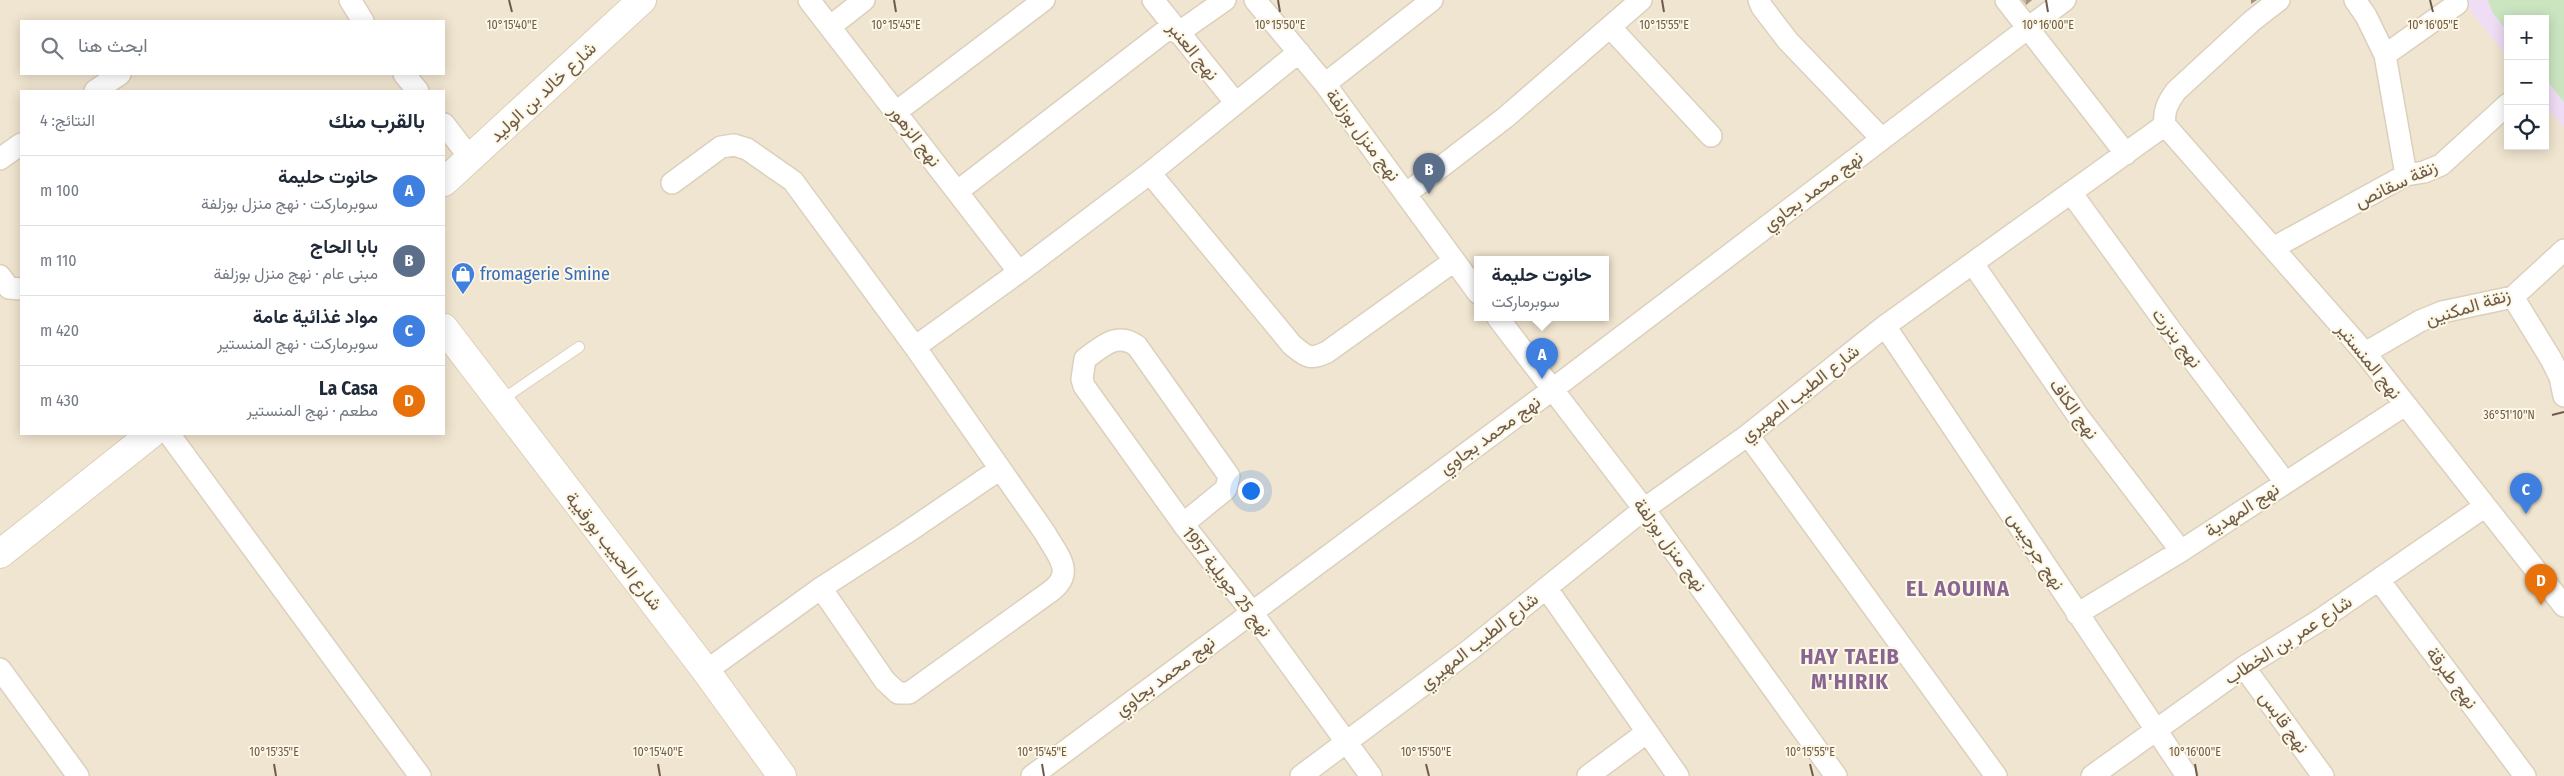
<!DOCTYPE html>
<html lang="ar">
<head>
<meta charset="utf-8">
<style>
  :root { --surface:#fff; --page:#f6f6f7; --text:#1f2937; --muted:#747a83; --line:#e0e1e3; --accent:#0f766e }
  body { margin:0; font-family:"Fira Sans Condensed",Vazirmatn,sans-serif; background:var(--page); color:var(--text); direction:rtl }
  .controls { position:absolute; right:15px; top:15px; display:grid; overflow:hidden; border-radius:0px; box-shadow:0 2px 12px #0003 }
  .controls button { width:45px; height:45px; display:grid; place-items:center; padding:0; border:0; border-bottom:1px solid var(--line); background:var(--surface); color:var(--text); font:25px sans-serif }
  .you { position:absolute; left:1250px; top:490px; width:18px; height:18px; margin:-12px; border:4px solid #fff; border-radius:50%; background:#1a73e8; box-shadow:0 0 0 8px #1a73e833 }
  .badge { display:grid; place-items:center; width:32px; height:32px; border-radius:50%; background:var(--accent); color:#fff; font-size:16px; font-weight:700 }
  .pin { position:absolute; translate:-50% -41px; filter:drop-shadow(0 1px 2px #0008) }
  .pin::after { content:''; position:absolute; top:26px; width:18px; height:15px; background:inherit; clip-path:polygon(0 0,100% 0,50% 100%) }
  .popup { position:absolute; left:1474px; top:256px; width:135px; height:65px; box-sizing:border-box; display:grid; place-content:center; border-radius:0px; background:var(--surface); filter:drop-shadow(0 1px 4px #0005); font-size:16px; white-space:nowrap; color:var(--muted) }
  .popup b { font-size:19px; color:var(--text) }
  .popup::after { content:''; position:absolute; left:50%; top:100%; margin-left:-10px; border:10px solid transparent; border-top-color:var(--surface) }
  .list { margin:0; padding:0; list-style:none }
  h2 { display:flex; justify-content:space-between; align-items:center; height:65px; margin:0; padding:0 20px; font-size:21px }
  h2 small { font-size:16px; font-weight:400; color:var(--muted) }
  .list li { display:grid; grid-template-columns:32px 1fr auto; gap:15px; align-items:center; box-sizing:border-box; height:70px; padding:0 20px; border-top:1px solid var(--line) }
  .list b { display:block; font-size:19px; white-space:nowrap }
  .list p { margin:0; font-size:16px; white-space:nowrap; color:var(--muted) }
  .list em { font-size:16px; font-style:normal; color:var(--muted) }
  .icon { flex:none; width:28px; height:28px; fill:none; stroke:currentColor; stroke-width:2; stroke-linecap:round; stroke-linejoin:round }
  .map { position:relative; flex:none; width:2564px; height:776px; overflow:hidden; direction:ltr }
  .search { position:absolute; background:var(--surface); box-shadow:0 2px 12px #0003; left:20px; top:20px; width:425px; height:55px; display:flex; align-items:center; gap:12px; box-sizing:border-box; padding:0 18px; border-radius:0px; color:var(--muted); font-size:19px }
  .panel { position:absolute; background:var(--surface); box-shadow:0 2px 12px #0003; left:20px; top:90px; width:425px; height:345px; border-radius:0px; direction:rtl }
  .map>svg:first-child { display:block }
</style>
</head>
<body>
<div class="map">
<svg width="2564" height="776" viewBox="0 0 2564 776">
  <rect width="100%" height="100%" fill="#f9f3e0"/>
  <path fill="#f0e5d0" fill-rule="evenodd" d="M0 0H2564V776H0ZM2508 19H2545V146H2508ZM21 21H444V74H21ZM21 91H444V434H21ZM1478 260H1606V318H1478Z"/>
  <path fill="#efddf5" d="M2462 0H2564V128L2545 105V19H2508V58Z"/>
  <path fill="#cbe5c1" d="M2488 0H2564V102L2545 78V19H2508V32L2492 12Z"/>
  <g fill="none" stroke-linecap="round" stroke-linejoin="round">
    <g stroke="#dcd0bd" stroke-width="12">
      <path id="lane" d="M500 401 579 347"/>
    </g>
    <g stroke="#dcd0bd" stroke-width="24">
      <path id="street" d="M350 0 363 21
        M809 0 1019 272
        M1153 0 1235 102
        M1255 0 1325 84 1478 293
        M1759 0 1762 7 1788 41 1882 139
        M2006 0 2126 154
        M2355 0 2366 16 2385 55 2406 175
        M831 26 864 0
        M1610 27 1711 136
        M1178 33 1225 0
        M2385 55 2457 4
        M404 74 418 91
        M1325 84 1432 0
        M95 91 120 74
        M896 112 1044 0
        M444 124 471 159
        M2165 125 2365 353 2564 606
        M0 159 21 144
        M1150 173 1292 345C1306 356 1309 361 1327 352L1454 261
        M672 183 721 147 734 145 747 149 793 181 915 347 1045 533C1057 555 1076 572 1051 591L909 693H898L885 681 821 588
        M958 191 1173 25
        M1407 193 1506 117 1641 0
        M2072 194 2172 332 2285 482
        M2273 248 2406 175 2424 172 2441 165 2508 104
        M1973 264 2078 416 2181 551
        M0 276 9 288 21 289
        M2513 297 2551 359 2560 377 2564 396
        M1498 318 1644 509 1836 776
        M1885 326 2187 776
        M915 347 1019 272 1150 173 1299 52
        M2365 353 2420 321 2442 312 2513 297 2564 250
        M169 434 420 776
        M1748 435 1996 776
        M1183 524 1226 489 1229 476 1137 346C1117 331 1102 347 1085 359L1082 379 1084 386 1183 524 1251 611 1371 776
        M2379 580 2525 776
        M1547 589 1678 776
        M2077 614 2181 551 2405 405
        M2244 667 2323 776
        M0 669 78 776
        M706 671 821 588 906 533 1000 469
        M1032 776 1553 389 2065 0
        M1301 776 1471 649 1644 509 1748 435 1885 326 2165 125C2163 111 2168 102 2176 91L2252 21 2279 0
        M1588 776 1646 733
        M2092 776 2244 667 2320 620 2484 507"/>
    </g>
    <g stroke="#decfb9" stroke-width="30">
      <path id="secondary" d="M444 182 642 0
        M444 328 706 671 782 776
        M0 554 151 434"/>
    </g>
    <use href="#lane" stroke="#fff" stroke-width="10"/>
    <use href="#street" stroke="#fff" stroke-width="21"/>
    <use href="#secondary" stroke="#fff" stroke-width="28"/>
  </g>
  <path fill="#cbb6a0" d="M2022 0H2032L2026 5Z"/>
  <path fill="#a59482" d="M2026 0H2032L2026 5Z
    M2251 0H2257L2251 4Z"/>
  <path fill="none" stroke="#6e5b4a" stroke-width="2" d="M509 0 512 12M894 0 896 12M1278 0 1280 12M1662 0 1664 12M2046 0 2048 12M2430 0 2433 12M2552 415 2564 412M274 764 276 776M658 764 660 776M1042 764 1044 776M1426 764 1429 776M1810 764 1813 776M2195 764 2197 776"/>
  <defs>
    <g id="shop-pin" transform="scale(1.25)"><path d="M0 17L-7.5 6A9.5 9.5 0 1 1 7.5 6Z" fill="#3f7fe0" stroke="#fdf7e6"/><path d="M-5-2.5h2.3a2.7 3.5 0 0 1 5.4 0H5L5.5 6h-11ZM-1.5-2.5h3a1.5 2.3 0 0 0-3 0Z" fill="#fff"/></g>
  </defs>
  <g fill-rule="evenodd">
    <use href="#shop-pin" x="463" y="274"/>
  </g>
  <g text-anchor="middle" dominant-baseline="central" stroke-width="4" stroke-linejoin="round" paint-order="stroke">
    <g font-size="18" fill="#6e5b4a" stroke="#fdf7e6">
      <text transform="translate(1193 51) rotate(51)">نهج العنبر</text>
      <text transform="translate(543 92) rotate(-43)">شارع خالد بن الوليد</text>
      <text transform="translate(1363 135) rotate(53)">نهج منزل بوزلفة</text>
      <text transform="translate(915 136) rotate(52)">نهج الزهور</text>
      <text transform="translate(2396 184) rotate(-25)">زنقة سقانص</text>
      <text transform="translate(1813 191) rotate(-37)">نهج محمد بجاوي</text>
      <text transform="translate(2468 307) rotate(-17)">زنقة المكنين</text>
      <text transform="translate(2177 338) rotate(53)">نهج بنزرت</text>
      <text transform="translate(2369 361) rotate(51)">نهج المنستير</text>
      <text transform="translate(1800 393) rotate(-38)">شارع الطيب المهيري</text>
      <text transform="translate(2074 409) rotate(54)">نهج الكاف</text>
      <text transform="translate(1490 435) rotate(-36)">نهج محمد بجاوي</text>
      <text transform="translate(2242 510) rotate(-33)">نهج المهدية</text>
      <text transform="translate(1670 545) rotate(54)">نهج منزل بوزلفة</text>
      <text transform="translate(614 551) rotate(52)">شارع الحبيب بورقيبة</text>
      <text transform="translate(2036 551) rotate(57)">نهج جرجيس</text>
      <text transform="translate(1227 582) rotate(52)">نهج 25 جويلية 1957</text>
      <text transform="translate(2288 640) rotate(-33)">شارع عمر بن الخطاب</text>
      <text transform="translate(1479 641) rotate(-38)">شارع الطيب المهيري</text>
      <text transform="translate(1165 676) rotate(-37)">نهج محمد بجاوي</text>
      <text transform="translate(2452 678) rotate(53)">نهج طبرقة</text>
      <text transform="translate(2284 722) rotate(54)">نهج قابس</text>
    </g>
    <g font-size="18" fill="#366cbe" stroke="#fdf7e6" text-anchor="start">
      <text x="480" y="274">fromagerie Smine</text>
    </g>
    <g font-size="22" font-weight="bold" letter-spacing="1" fill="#886691" stroke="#fdf7e6">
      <text x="1958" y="588">EL AOUINA</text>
      <text x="1850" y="656">HAY TAEIB<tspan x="1850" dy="25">M'HIRIK</tspan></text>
    </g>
  </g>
  <g font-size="12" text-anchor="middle" fill="#6e5b4a" stroke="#fdf7e6" stroke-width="4" stroke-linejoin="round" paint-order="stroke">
    <text x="512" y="29">10°15'40"E</text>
    <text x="896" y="29">10°15'45"E</text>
    <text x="1280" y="29">10°15'50"E</text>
    <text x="1664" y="29">10°15'55"E</text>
    <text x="2048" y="29">10°16'00"E</text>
    <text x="2433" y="29">10°16'05"E</text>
    <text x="2509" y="419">36°51'10"N</text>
    <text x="274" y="756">10°15'35"E</text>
    <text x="658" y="756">10°15'40"E</text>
    <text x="1042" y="756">10°15'45"E</text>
    <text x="1426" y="756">10°15'50"E</text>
    <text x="1810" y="756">10°15'55"E</text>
    <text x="2195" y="756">10°16'00"E</text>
  </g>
</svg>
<div class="controls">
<button>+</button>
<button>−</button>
<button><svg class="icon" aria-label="locate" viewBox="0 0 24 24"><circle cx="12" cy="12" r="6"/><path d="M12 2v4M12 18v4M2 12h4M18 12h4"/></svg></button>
</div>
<div class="you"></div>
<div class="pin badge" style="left:1542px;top:379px;background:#3f7fe0">A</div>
<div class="popup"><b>حانوت حليمة</b>سوبرماركت</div>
<div class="pin badge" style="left:1429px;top:194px;background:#5c6f8a">B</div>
<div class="pin badge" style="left:2526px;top:514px;background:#3f7fe0">C</div>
<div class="pin badge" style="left:2541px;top:605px;background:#e8710a">D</div>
<div class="search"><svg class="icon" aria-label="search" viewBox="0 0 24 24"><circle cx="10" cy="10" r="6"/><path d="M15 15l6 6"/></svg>ابحث هنا</div>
<section class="panel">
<h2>بالقرب منك<small>النتائج: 4</small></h2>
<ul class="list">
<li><span class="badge" style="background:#3f7fe0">A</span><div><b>حانوت حليمة</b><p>سوبرماركت · نهج منزل بوزلفة</p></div><em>100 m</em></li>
<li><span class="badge" style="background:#5c6f8a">B</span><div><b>بابا الحاج</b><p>مبنى عام · نهج منزل بوزلفة</p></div><em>110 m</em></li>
<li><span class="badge" style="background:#3f7fe0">C</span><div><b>مواد غذائية عامة</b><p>سوبرماركت · نهج المنستير</p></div><em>420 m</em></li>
<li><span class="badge" style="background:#e8710a">D</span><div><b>La Casa</b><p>مطعم · نهج المنستير</p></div><em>430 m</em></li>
</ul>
</section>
</div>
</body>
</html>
